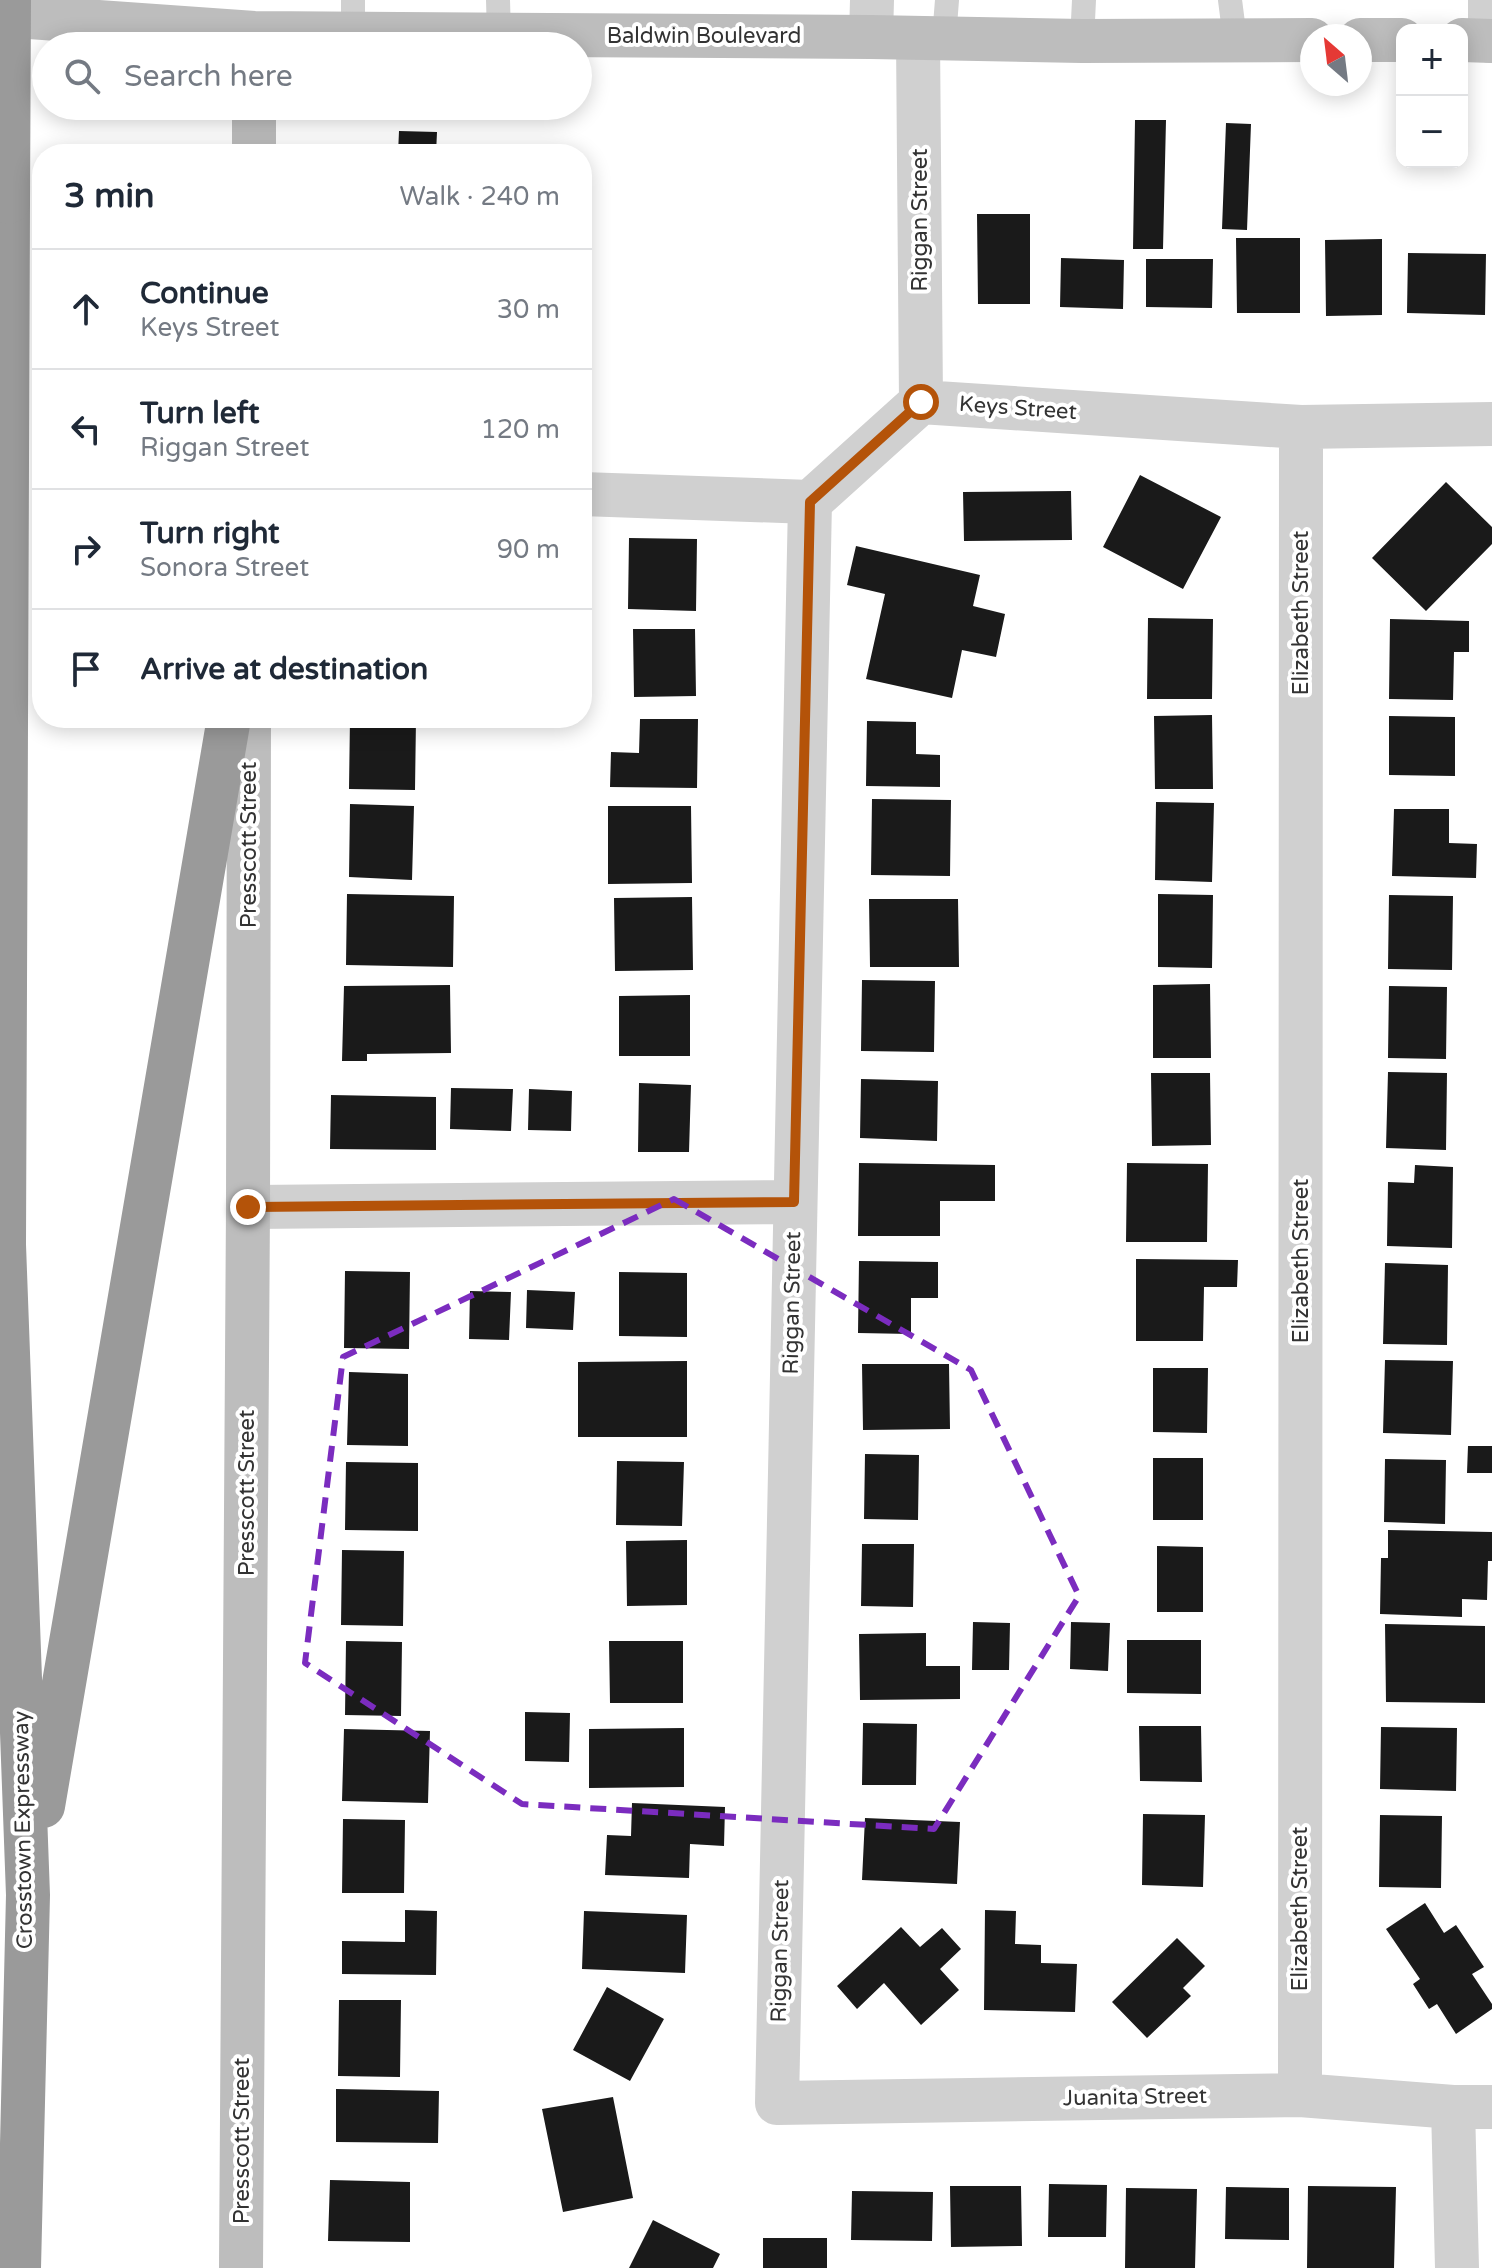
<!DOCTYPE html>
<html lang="en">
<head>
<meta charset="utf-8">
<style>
  :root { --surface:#fff; --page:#f6f6f7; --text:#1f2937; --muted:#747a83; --line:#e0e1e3 }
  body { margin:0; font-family:"Varela Round",sans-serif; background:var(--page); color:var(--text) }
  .controls { position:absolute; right:24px; top:24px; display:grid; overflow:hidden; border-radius:16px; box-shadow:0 4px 20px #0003 }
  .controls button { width:72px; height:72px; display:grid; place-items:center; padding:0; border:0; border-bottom:2px solid var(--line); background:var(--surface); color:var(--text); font:40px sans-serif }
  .compass { position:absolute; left:1300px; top:24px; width:72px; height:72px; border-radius:50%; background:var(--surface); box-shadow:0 4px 20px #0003; rotate:332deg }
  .stop { position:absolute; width:24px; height:24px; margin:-18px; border:6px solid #b45309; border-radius:50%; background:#fff }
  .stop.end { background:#b45309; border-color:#fff; box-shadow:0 2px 8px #0008 }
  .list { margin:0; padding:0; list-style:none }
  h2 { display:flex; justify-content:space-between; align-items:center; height:104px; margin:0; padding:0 32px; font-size:34px }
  h2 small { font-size:26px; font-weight:400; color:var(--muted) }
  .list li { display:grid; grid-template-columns:52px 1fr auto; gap:24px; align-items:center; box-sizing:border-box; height:120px; padding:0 32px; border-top:2px solid var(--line) }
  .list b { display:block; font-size:30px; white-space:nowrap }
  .list p { margin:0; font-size:26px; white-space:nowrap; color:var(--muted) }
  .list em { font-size:26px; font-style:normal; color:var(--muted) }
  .icon { flex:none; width:44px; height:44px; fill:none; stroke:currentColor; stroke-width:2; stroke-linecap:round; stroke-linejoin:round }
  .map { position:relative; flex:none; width:1492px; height:2268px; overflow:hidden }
  .search { position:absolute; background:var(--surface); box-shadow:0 4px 20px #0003; left:32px; top:32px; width:560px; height:88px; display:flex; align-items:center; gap:20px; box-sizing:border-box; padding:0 28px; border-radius:44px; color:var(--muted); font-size:30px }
  .panel { position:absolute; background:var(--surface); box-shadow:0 4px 20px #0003; left:32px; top:144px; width:560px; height:584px; border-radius:32px }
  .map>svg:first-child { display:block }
</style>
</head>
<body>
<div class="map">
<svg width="1492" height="2268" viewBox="0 0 1492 2268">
  <rect width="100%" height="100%" fill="#fff"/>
  <path fill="#1a1a1a" d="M1135 120H1166L1163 249H1133Z
    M1226 123 1251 124 1247 230 1222 229Z
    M399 131 437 132 436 154H398Z
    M977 214H1030V304H978Z
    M1236 238H1300V313H1237Z
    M1382 239V315L1326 316 1325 240Z
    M1408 253 1486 254 1485 315 1407 313Z
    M1061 258 1124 260 1123 309 1060 307Z
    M1146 259H1213L1212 308 1146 307Z
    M1140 475 1221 517 1183 589 1103 547Z
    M1446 482 1492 527V544L1426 611 1372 558Z
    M1071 491 1072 540 964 541 963 492Z
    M629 538 697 539 696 611 628 609Z
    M856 546 980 575 973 606 1005 614 996 657 962 650 952 698 866 679 885 594 847 585Z
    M1148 618 1213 619 1212 699H1147Z
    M1390 619 1469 621V652H1454L1453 700 1389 699Z
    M633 629H695L696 696 634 697Z
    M1212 715 1213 789H1155L1154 716Z
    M1389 716 1455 717V776L1389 775Z
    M350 718H416L415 790 349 789Z
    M640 719H698L697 788 610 787 611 752 639 753Z
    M867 721 916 722V754L940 755V787L866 786Z
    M872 799 951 800 950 876 871 875Z
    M1156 802 1214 803 1212 882 1155 880Z
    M350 804 414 806 412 880 349 877Z
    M608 806H691L692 883 608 884Z
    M1394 809H1449V843L1477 844 1476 878 1392 876Z
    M347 894 454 896 453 967 346 965Z
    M1158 894 1213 895 1212 968 1158 967Z
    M1389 895 1453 896 1452 970 1388 969Z
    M692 897 693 970 615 971 614 898Z
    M869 899H958L959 967H870Z
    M862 980 935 981 934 1052 861 1051Z
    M1210 984 1211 1058H1153V985Z
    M450 985 451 1053 367 1054V1061H342L344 986Z
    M1389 986 1447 987 1446 1059 1388 1058Z
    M690 995V1056H619V996Z
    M1388 1072 1447 1073 1446 1150 1386 1148Z
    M1151 1073H1210L1211 1145 1152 1146Z
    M861 1079 938 1081 937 1141 860 1138Z
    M639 1083 691 1085 689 1152H638Z
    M451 1088 513 1089 511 1131 450 1129Z
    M529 1089 572 1091 571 1131 528 1130Z
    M331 1095 436 1097V1150L330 1149Z
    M859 1163 995 1165V1201H940V1236H858Z
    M1127 1163 1208 1164 1207 1242H1126Z
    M1415 1165 1453 1167 1452 1248 1387 1246 1388 1182 1414 1183Z
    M1136 1259 1238 1260 1237 1287H1204L1203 1341H1136Z
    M859 1261 938 1262V1298H911V1334L858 1333Z
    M1385 1263 1448 1265 1447 1345 1383 1344Z
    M345 1271 410 1272 409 1349 344 1348Z
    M619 1272 687 1273V1337L619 1336Z
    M527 1290 575 1292 573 1330 526 1328Z
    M470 1291 511 1292 509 1340 469 1339Z
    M1385 1360 1453 1361 1451 1435 1383 1433Z
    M687 1361V1437H578V1362Z
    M862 1364H949L950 1429 863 1430Z
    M1153 1368H1208L1207 1433 1153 1432Z
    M349 1372 408 1374V1446L347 1445Z
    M1468 1446H1492V1473H1467Z
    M865 1454 919 1455 918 1520 864 1519Z
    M1153 1458H1203V1520H1153Z
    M1385 1459 1446 1460 1445 1524 1384 1522Z
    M617 1461 684 1462 682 1526 616 1525Z
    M346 1462 418 1463V1531L345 1530Z
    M1388 1530 1492 1532V1561H1488L1487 1600 1462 1599V1617L1380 1614 1381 1558H1388Z
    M687 1540V1605L627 1606 626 1541Z
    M862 1544H914L913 1607 861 1606Z
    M1157 1546 1203 1547V1612H1157Z
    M342 1550 404 1551 403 1626 341 1625Z
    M973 1622 1010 1623 1009 1670H972Z
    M1071 1622 1110 1623 1108 1671 1070 1669Z
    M1385 1624 1485 1626V1703L1386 1702Z
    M926 1633V1666H960V1699L860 1700 859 1634Z
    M1127 1640H1201V1694L1127 1693Z
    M346 1641 402 1642 401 1716 345 1715Z
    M609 1641H683V1703H610Z
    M525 1712 570 1713 569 1762 525 1761Z
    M863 1723 917 1724 916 1785H862Z
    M1139 1726H1201L1202 1782 1140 1781Z
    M1381 1727 1457 1728 1456 1791 1380 1789Z
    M684 1728V1787L589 1788V1729Z
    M344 1729 430 1731 428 1803 342 1801Z
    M632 1803 725 1807 724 1846 690 1844 689 1878 605 1875 607 1835 631 1836Z
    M1143 1814 1205 1815 1203 1887 1142 1885Z
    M1380 1815 1442 1816 1441 1888 1379 1887Z
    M865 1818 960 1822 957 1884 862 1880Z
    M343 1819 405 1820 404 1893H342Z
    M1425 1903 1444 1933 1456 1925 1484 1967 1472 1974 1492 2004V2009L1456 2034 1437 2004 1429 2009 1413 1984 1420 1979 1386 1929Z
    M405 1910 437 1911 436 1975 342 1974V1941L405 1942Z
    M985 1910 1016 1911 1015 1944 1041 1945V1963L1077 1964 1075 2012 984 2010Z
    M584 1911 687 1915 685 1973 582 1969Z
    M901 1927 920 1947 942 1928 961 1949 940 1969 959 1990 921 2025 884 1983 857 2009 837 1986Z
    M1177 1938 1205 1966 1183 1988 1191 1996 1147 2038 1112 2002Z
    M607 1987 664 2019 630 2081 573 2050Z
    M339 2000H401L400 2077 338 2076Z
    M336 2089 439 2091 438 2143 336 2142Z
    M613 2097 633 2198 563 2212 542 2109Z
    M330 2180 410 2182V2242L328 2241Z
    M1049 2184 1107 2185 1106 2237H1048Z
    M950 2186H1021L1022 2246 951 2247Z
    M1308 2186 1396 2187 1394 2268H1307Z
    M1226 2187 1289 2188V2240L1225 2239Z
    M1126 2188 1197 2189 1195 2268H1125Z
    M852 2191 933 2192 932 2241 851 2240Z
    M653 2220 720 2254 713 2268H629Z
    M763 2238H827V2268H763Z"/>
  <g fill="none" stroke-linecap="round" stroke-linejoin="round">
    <path stroke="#d0d0d0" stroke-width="24" d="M353 0V34
      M498 0 499 35
      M1230 0 1235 39
      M944 38 947 0
      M1082 41 1084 0"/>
    <path stroke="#d0d0d0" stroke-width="44" d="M871 37 872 0
      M918 38 921 402
      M1490 41V0
      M582 494 810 502 921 402 1301 427 1492 424
      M810 502 777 2103 1300 2095 1453 2107H1492
      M248 1207 794 1202
      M1300 2095 1301 427
      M1453 2107 1457 2268"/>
    <path stroke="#bdbdbd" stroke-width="44" d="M0 15 254 33 871 37 1082 41 1312 40
      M1360 40H1402
      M1462 40 1492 41
      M254 154V106
      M241 2268 248 1207 249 718"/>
    <path stroke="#9a9a9a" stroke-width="44" d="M8 202 4 1245 28 1895 19 2268
      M43 1806 229 718"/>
    <path stroke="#9a9a9a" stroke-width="44" d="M8 202 9 0"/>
  </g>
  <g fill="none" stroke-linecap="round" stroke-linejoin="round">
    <path stroke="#b45309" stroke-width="10" d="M248 1207 794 1202 810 502 921 402"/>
  </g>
  <path fill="none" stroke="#7b2cbf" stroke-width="6" stroke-dasharray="16 10" stroke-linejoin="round" d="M674 1199 971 1370 1079 1596 934 1829 522 1804 305 1663 343 1357Z"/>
  <g text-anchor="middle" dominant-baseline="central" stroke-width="8" stroke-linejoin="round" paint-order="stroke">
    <g font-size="22" fill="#333" stroke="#fff">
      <text x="704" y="36">Baldwin Boulevard</text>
      <text transform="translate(920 220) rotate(-90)">Riggan Street</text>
      <text transform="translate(1018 408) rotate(4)">Keys Street</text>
      <text transform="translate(1301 613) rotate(-90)">Elizabeth Street</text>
      <text transform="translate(249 845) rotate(-90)">Presscott Street</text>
      <text transform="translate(1301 1261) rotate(-90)">Elizabeth Street</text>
      <text transform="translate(792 1303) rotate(-89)">Riggan Street</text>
      <text transform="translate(247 1493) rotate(-90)">Presscott Street</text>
      <text transform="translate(23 1830) rotate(-91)">Crosstown Expressway</text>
      <text transform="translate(1300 1909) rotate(-90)">Elizabeth Street</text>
      <text transform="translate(780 1951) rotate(-89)">Riggan Street</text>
      <text transform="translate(1135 2097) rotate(-1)">Juanita Street</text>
      <text transform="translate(242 2141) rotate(-90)">Presscott Street</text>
    </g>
  </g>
</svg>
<div class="controls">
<button>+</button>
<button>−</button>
</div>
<svg class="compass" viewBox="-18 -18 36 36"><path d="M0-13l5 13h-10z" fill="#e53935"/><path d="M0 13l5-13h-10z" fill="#747a83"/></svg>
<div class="stop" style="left:921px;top:402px"></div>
<div class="stop end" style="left:248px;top:1207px"></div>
<div class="search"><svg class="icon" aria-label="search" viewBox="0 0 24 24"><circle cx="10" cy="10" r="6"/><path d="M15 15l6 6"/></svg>Search here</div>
<section class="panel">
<h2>3 min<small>Walk · 240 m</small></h2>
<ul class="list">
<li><svg class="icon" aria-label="ahead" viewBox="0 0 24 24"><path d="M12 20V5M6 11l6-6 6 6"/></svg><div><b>Continue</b><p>Keys Street</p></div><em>30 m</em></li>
<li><svg class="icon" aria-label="left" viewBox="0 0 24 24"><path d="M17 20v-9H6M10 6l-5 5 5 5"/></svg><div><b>Turn left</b><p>Riggan Street</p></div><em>120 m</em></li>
<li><svg class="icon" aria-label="right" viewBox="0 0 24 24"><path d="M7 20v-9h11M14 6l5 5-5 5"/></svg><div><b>Turn right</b><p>Sonora Street</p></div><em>90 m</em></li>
<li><svg class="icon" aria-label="arrive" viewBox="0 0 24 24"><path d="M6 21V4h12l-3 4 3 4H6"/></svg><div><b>Arrive at destination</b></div></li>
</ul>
</section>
</div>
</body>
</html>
